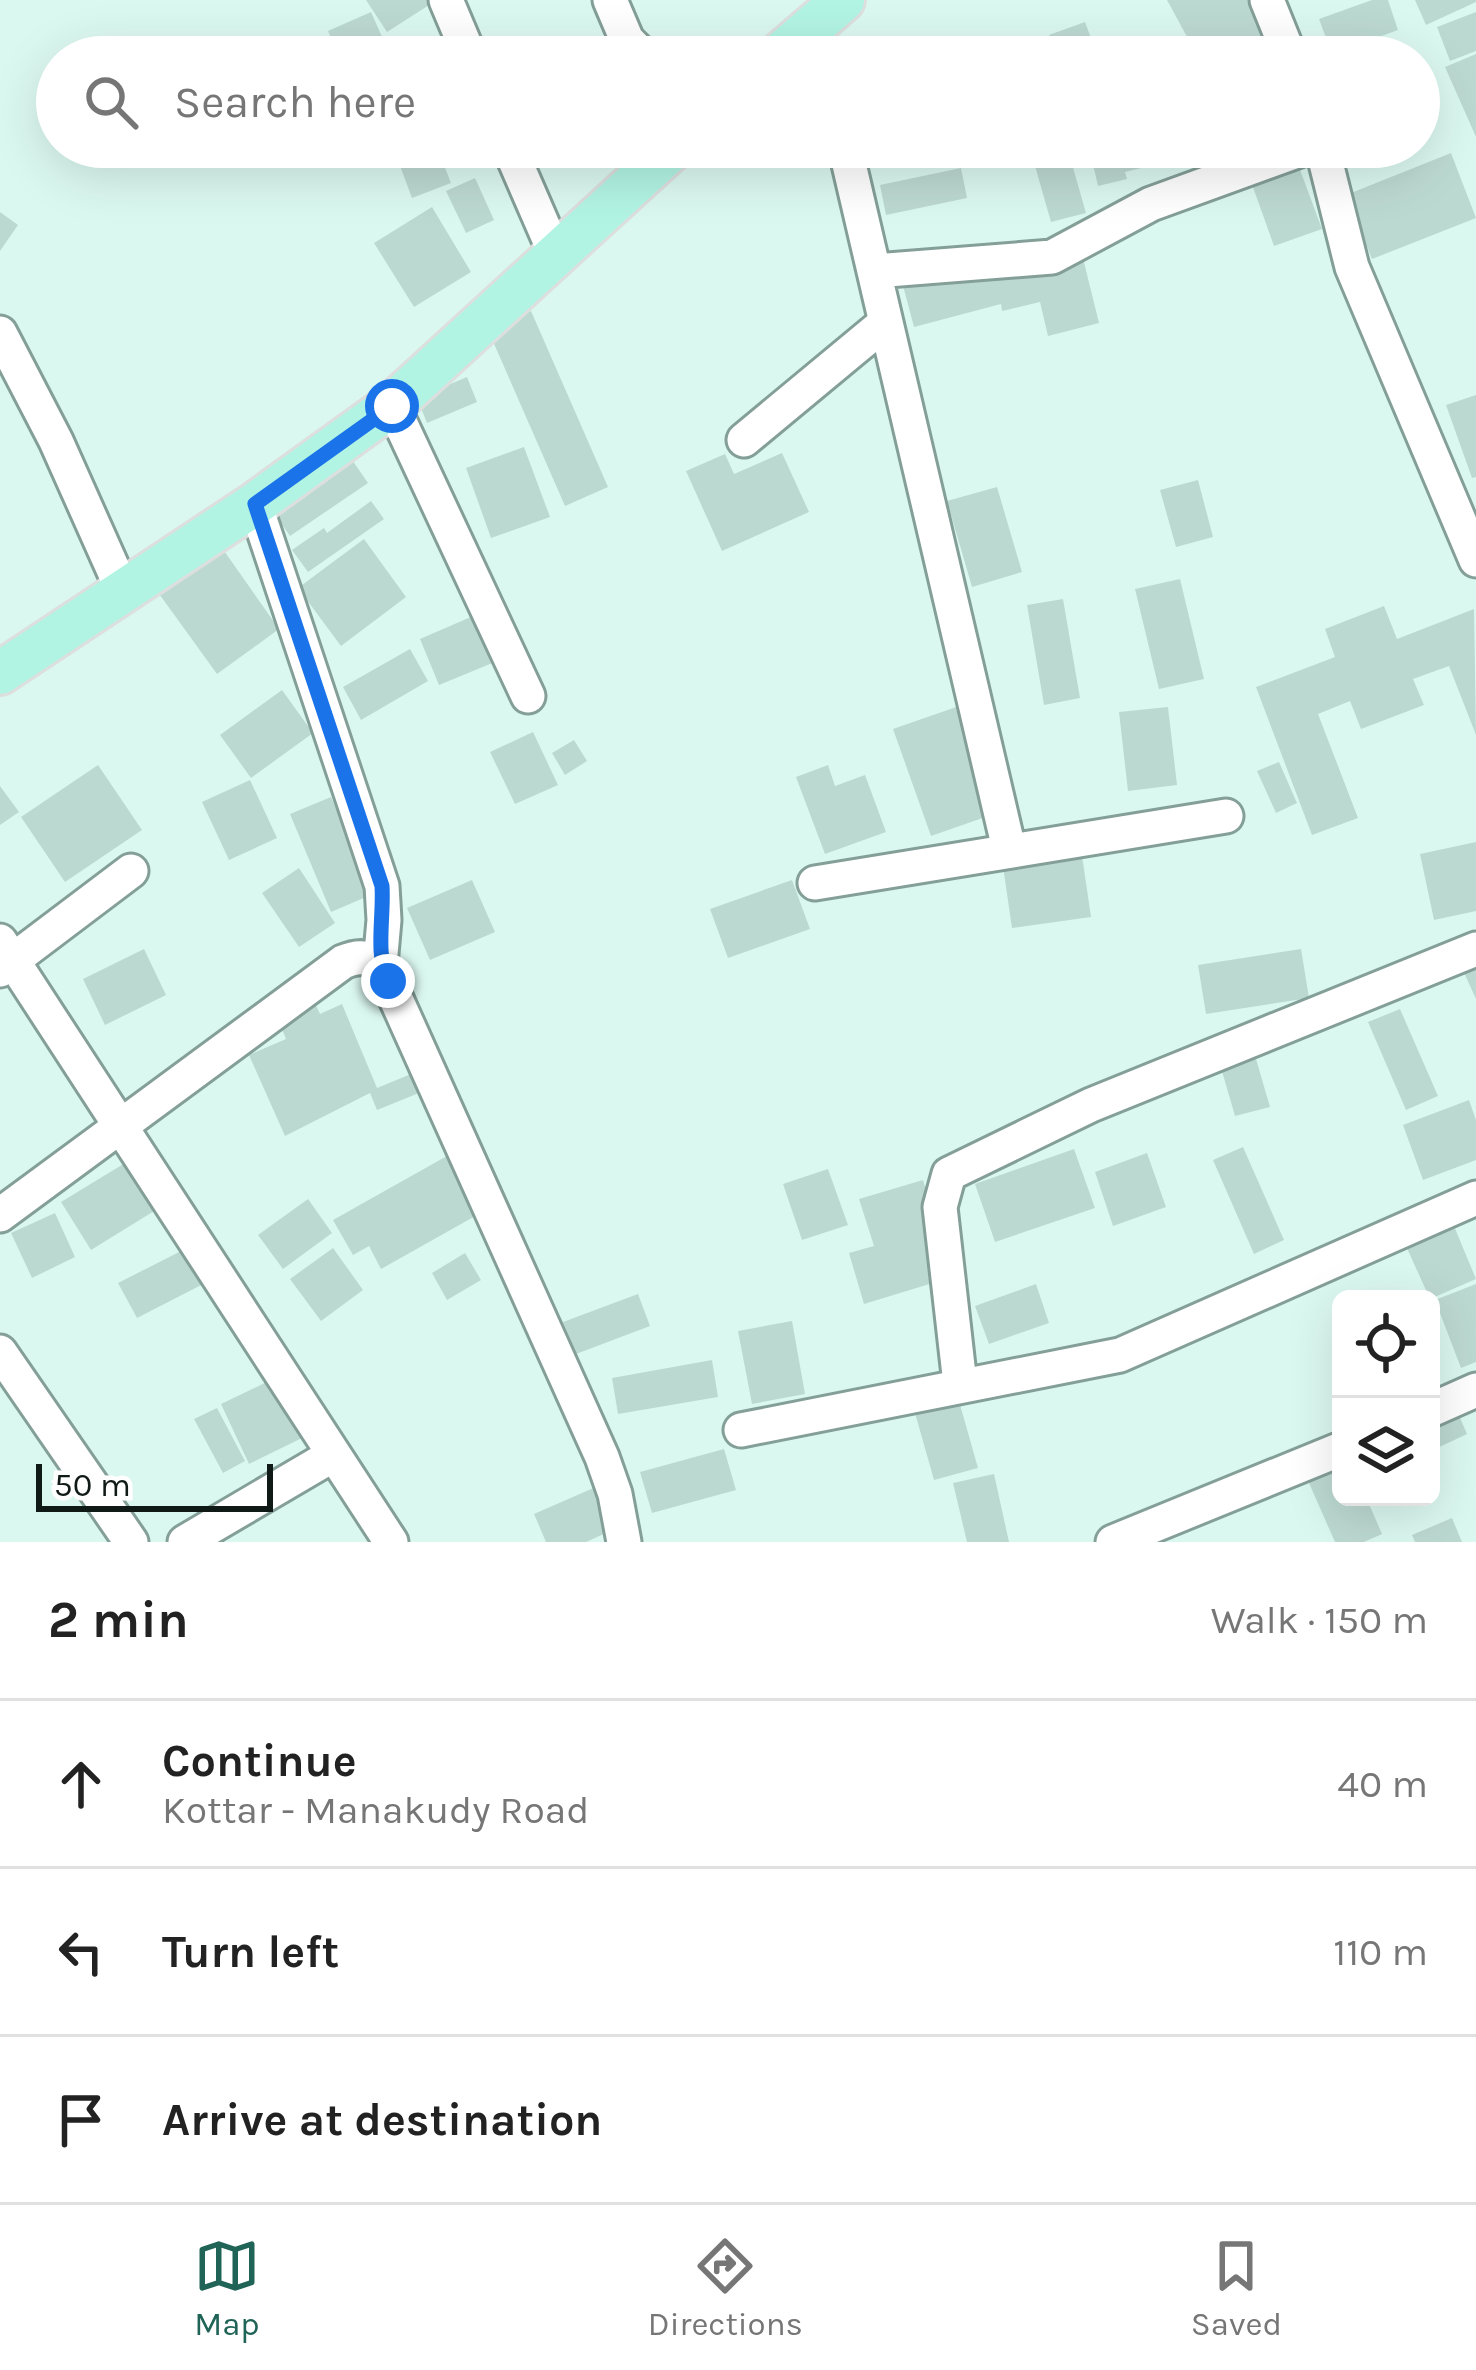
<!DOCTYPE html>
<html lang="en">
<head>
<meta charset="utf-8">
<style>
  :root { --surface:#fff; --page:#f6f6f6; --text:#222; --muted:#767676; --line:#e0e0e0; --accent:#1f6456 }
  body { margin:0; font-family:Karla,sans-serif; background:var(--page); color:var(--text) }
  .controls { position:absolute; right:36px; bottom:36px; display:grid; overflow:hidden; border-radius:18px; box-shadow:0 12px 48px #0002 }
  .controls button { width:108px; height:108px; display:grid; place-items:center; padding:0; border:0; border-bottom:3px solid var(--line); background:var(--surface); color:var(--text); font:60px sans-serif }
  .scale { position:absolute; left:36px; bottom:30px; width:237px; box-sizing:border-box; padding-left:12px; border:6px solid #0f1916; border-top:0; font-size:33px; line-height:42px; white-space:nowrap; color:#0f1916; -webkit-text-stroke:9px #fefefe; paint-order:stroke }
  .stop { position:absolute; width:36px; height:36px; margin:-27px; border:9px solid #1a73e8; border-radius:50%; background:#fff }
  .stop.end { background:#1a73e8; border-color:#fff; box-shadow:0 3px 12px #0008 }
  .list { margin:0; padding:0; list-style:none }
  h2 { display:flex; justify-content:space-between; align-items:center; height:156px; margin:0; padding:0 48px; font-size:51px }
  h2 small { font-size:39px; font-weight:400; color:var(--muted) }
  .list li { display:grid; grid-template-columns:78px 1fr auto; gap:36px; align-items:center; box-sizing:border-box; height:168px; padding:0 48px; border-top:3px solid var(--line) }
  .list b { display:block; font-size:45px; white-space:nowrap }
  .list p { margin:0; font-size:39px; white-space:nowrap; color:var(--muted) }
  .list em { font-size:39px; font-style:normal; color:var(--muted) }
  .icon { flex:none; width:66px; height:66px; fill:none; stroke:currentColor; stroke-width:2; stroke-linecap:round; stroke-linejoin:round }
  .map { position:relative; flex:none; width:1476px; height:1542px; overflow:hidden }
  .search { position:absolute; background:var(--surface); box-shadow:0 12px 48px #0002; left:36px; right:36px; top:36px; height:132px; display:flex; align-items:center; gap:30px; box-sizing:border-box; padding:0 42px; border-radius:66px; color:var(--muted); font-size:45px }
  .sheet { height:660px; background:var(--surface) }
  nav { display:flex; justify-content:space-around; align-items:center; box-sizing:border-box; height:168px; border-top:3px solid var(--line); background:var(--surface); font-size:33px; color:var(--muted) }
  nav a { display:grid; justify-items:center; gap:6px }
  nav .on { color:var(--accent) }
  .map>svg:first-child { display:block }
</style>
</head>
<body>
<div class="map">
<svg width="1476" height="1542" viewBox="0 0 1476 1542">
  <rect width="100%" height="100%" fill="#dbf8f0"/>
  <path fill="#bcd9d1" d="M366 0H437L387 32Z
    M1167 0H1248L1280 57H1198Z
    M1372 0H1388L1398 30 1332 54 1319 19Z
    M1415 0H1476V2L1426 25Z
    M371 12 391 57H340L328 31Z
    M1476 12V51L1450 61 1437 27Z
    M1085 22 1098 57H1058L1049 35Z
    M1395 40 1403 57H1357Z
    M559 42 565 57H525Z
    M325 46 332 57H306Z
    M1476 54V137L1445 67Z
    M393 147H437L451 183 412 198Z
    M442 147H497L498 151 449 168Z
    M1089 147H1153L1157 164 1125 172 1127 179 1098 186Z
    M1164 147H1214L1171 164Z
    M1451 153 1476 218 1372 259 1346 195Z
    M1070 157 1086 213 1051 222 1035 166Z
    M1296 159 1322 229 1274 246 1249 176Z
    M961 168 967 198 886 215 880 185Z
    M475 178 494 220 466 233 446 191Z
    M432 207 471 272 414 307 374 243Z
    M0 212 18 225 0 251Z
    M1078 238 1099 323 1048 336 1040 302 1002 311 1001 304 914 327 902 282Z
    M531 311 608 487 565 506 488 330Z
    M467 377 477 402 427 423 417 398Z
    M1476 395V477L1472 478 1446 405Z
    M524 447 550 517 491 538 466 468Z
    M346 451 368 483 290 536 268 504Z
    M782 453 809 512 722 551 686 471 725 454 734 474Z
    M1198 480 1213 537 1176 547 1160 490Z
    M997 487 1022 572 972 587 947 501Z
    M371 501 384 519 308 572 292 550 324 528 327 533Z
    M364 539 406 597 341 646 298 588Z
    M220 545 279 629 217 674 157 591Z
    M1180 579 1204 679 1159 689 1135 589Z
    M1063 599 1080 698 1044 705 1027 605Z
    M1384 606 1397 639 1474 609 1476 735 1449 666 1413 679 1424 705 1361 729 1350 701 1318 714 1358 818 1312 835 1256 687 1335 657 1325 629Z
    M487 610 507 657 439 685 420 639Z
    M410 649 428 681 361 720 343 687Z
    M282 690 313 733 251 778 220 735Z
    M959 706 997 813 931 836 893 729Z
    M1168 707 1177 785 1128 791 1119 712Z
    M533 732 558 785 515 804 490 752Z
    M574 740 587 761 565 775 552 753Z
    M1279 762 1297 803 1276 813 1257 771Z
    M98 765 142 830 65 882 21 817Z
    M828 765 835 786 865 775 886 832 825 854 796 777Z
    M250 780 277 838 229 860 202 802Z
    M0 786 19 812 0 825Z
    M331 797 373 894 331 912 290 814Z
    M1079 835 1091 917 1012 928 1000 846Z
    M1476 842V911L1434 920 1420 854Z
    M299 868 335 923 299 947 262 893Z
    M472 880 495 932 430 960 407 908Z
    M792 880 810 929 728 958 710 909Z
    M144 949 166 995 105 1025 83 979Z
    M1301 949 1309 998 1206 1014 1198 965Z
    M1476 959V999L1461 966Z
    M314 1001 320 1014 342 1004 377 1088 411 1074 419 1093 377 1110 370 1093 285 1136 249 1055 286 1039 277 1017Z
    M1400 1009 1438 1096 1406 1110 1368 1022Z
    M1252 1045 1270 1107 1235 1116 1217 1054Z
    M1469 1100 1476 1120V1160L1423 1180 1403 1125Z
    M1243 1147 1284 1240 1254 1254 1213 1160Z
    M1074 1149 1095 1208 995 1242 975 1184Z
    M454 1152 486 1210 381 1269 369 1246 353 1255 333 1220Z
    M1147 1153 1166 1207 1113 1226 1095 1172Z
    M130 1160 159 1208 91 1250 61 1202Z
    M828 1169 848 1225 802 1240 783 1184Z
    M923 1180 939 1233 946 1279 864 1304 849 1253 874 1246 859 1199Z
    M308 1199 332 1233 283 1269 258 1235Z
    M55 1213 75 1257 32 1278 11 1233Z
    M1449 1214 1476 1279 1430 1299 1401 1235Z
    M191 1246 209 1281 137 1318 118 1283Z
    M333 1248 363 1290 321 1321 290 1279Z
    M465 1253 481 1280 447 1300 432 1273Z
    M1036 1284 1049 1323 989 1344 975 1306Z
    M1476 1284V1362L1461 1368 1435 1300Z
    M638 1294 650 1326 576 1354 563 1322Z
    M792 1321 805 1394 752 1404 738 1331Z
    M712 1360 718 1397 618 1414 612 1378Z
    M273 1379 302 1438 249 1464 221 1404Z
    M957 1394 978 1468 934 1480 913 1406Z
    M1455 1406 1467 1434 1431 1451V1417Z
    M217 1408 245 1461 223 1473 194 1419Z
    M724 1449 736 1490 652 1513 640 1472Z
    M1341 1459V1497H1366L1382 1534 1364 1542H1335L1305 1474Z
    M994 1474 1009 1542H967L953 1483Z
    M598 1486 617 1528 586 1542H546L534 1514Z
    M1452 1518 1462 1542H1415L1412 1535Z"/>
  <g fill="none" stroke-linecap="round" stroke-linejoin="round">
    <g stroke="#849f98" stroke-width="39">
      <path id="minor" d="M446 0 470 57
        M610 0 627 40 644 57
        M1267 0 1290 57
        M509 147 555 253
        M845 147 1009 849
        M1322 147 1352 267 1476 560
        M875 271 1052 257 1151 204 1308 147
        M0 333 56 441 122 589
        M392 405 528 696
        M744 440 885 323
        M255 504 382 886 384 920 380 965
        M815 883 1226 816
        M0 941 391 1542
        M0 970 131 871
        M0 1215 343 962C366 952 378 960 388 981L602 1457 615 1494 624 1542
        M0 1352 131 1542
        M960 1384 940 1207 949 1174 1091 1105 1476 949
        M1431 1410 1476 1390
        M741 1430 1120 1355 1476 1198
        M185 1542 333 1455
        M1113 1542 1341 1449"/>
    </g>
    <g stroke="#dddfde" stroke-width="48">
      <path id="major" d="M777 57 843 0
        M0 673 255 504 392 405 674 147"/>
    </g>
    <use href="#minor" stroke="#fff" stroke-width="33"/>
    <use href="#major" stroke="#b2f4e4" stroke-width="42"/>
  </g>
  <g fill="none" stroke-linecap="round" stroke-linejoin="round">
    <path stroke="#1a73e8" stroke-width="15" d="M388 981C375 954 384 917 382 886L255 504 392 406"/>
  </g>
</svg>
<div class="controls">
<button><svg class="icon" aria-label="locate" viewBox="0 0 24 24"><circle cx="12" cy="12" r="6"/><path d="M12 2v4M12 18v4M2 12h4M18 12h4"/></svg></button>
<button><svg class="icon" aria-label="layers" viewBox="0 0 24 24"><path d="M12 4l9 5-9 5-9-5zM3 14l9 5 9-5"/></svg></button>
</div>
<div class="scale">50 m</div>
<div class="stop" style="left:392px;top:406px"></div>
<div class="stop end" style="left:388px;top:981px"></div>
<div class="search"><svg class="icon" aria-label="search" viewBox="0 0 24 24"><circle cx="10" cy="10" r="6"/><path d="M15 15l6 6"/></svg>Search here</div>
</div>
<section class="sheet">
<h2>2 min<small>Walk · 150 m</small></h2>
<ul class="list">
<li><svg class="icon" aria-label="ahead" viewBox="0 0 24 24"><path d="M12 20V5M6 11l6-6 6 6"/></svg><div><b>Continue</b><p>Kottar - Manakudy Road</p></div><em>40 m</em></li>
<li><svg class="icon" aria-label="left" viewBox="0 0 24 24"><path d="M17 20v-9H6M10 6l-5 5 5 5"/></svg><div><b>Turn left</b></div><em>110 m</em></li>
<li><svg class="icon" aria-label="arrive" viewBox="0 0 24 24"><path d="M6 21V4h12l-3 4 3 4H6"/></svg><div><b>Arrive at destination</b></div></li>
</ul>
</section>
<nav>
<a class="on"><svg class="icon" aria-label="map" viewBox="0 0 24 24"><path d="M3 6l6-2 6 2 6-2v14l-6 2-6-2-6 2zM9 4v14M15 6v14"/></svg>Map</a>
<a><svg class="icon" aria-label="directions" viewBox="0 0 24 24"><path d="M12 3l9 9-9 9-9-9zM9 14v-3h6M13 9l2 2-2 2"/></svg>Directions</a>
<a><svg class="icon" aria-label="saved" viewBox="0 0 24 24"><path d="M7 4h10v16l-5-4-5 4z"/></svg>Saved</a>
</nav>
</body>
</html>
